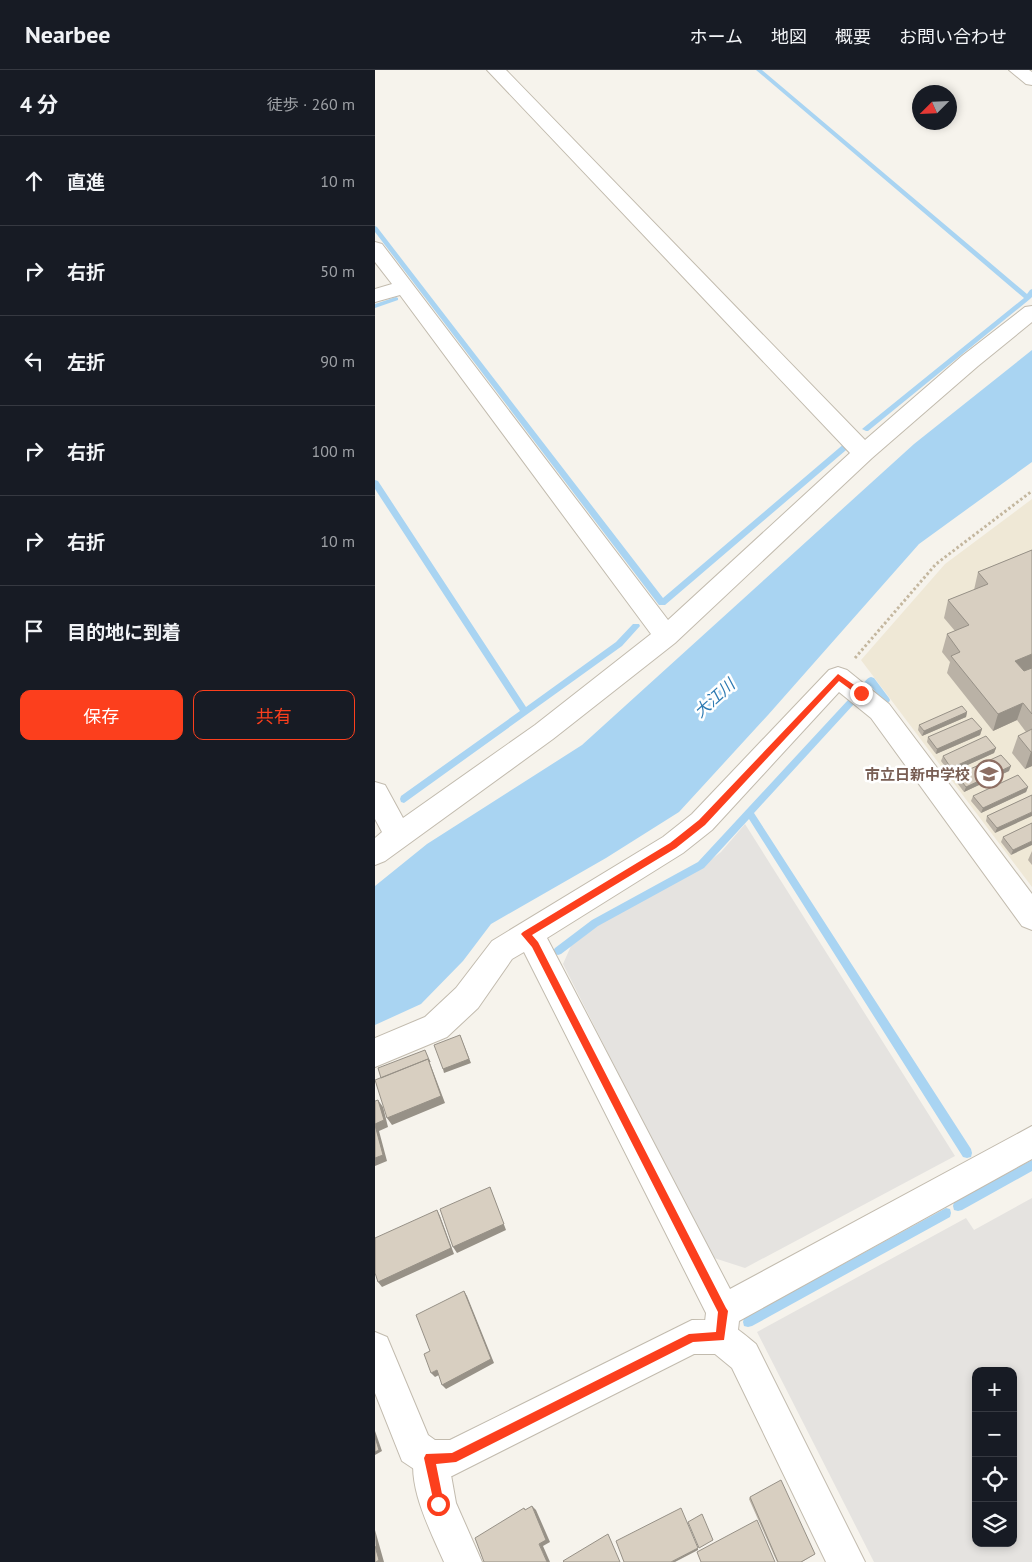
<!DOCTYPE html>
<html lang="ja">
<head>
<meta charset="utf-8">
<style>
  :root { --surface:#171b24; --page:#20242c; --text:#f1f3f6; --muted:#9ea1a6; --line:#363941; --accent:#fc3f1d }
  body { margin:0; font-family:"PT Sans","Noto Sans JP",sans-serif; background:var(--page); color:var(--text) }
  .controls { position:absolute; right:15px; bottom:15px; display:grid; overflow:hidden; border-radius:10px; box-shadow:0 2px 8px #0003 }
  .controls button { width:45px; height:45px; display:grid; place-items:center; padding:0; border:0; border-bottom:1px solid var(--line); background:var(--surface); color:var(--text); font:25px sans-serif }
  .compass { position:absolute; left:537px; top:15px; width:45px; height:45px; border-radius:50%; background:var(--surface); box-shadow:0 2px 8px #0003; rotate:246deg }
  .stop { position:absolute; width:15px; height:15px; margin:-11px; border:4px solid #fc3f1d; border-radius:50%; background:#fff }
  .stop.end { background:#fc3f1d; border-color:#fff; box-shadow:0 1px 5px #0008 }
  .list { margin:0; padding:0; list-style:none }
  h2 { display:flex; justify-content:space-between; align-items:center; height:65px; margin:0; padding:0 20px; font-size:21px }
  h2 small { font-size:16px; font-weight:400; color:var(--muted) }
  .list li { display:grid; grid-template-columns:32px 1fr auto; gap:15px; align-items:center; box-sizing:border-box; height:90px; padding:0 20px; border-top:1px solid var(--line) }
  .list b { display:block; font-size:19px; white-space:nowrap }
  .list em { font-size:16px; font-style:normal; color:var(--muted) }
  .actions { display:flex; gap:10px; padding:15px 20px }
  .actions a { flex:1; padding:11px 0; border:1px solid var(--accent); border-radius:10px; text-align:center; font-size:18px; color:var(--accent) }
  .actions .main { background:var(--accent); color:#fff }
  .icon { flex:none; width:28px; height:28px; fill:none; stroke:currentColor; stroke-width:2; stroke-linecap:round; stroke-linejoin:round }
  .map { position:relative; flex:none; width:657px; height:1492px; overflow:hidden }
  header { display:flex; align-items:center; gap:30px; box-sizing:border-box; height:70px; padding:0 25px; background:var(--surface); border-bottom:1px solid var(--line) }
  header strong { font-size:24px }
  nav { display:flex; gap:28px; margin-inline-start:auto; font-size:18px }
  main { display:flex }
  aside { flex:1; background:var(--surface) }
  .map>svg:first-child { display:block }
</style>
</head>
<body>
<header>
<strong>Nearbee</strong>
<nav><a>ホーム</a><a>地図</a><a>概要</a><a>お問い合わせ</a></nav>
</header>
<main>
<aside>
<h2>4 分<small>徒歩 · 260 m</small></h2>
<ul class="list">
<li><svg class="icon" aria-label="ahead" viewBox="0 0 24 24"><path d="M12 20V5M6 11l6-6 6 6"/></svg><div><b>直進</b></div><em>10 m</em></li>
<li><svg class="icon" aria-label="right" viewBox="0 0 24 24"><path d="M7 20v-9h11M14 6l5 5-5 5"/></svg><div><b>右折</b></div><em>50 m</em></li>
<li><svg class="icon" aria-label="left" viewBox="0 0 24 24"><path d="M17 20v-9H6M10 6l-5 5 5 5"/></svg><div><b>左折</b></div><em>90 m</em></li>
<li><svg class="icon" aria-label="right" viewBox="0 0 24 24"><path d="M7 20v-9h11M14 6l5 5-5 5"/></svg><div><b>右折</b></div><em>100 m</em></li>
<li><svg class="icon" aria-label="right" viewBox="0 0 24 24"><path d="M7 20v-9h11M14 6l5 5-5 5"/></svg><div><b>右折</b></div><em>10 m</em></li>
<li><svg class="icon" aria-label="arrive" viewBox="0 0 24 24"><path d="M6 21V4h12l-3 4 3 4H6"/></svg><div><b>目的地に到着</b></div></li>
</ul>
<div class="actions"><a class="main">保存</a><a>共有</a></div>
</aside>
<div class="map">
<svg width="657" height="1492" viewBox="0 0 657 1492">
  <rect width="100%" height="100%" fill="#f6f3ec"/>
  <path fill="#efe8d6" d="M657 429V817L486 590 570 494Z"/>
  <path fill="#e5e3e0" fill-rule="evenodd" d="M370 754 580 1086 370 1198 336 1187 188 894 196 876 223 855 327 797 346 782Z
    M657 1128V1492H499L382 1262 591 1148 599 1160ZM601 1301H638V1473H601Z"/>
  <path fill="#a9d4f2" d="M657 280V392L544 474 393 645 304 742 231 788 116 854 88 891 46 934 0 955V816L52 774 207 675 539 374Z"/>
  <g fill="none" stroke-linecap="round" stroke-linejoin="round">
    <path fill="#a9d4f2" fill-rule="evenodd" d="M381 0H387L652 224 655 220 657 219V227L655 229 493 361H491L487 359 649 228Z
      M0 156 2 157 288 528 470 373H473L477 375 290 535H284L0 162Z
      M21 227 23 228V230L0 238V234Z
      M0 410 3 411 151 637 241 572 258 554H264L265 556 247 576 29 733 26 732 25 729 26 726 145 641 0 419Z
      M496 607 499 608 514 628 515 630 514 632H508L496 616 491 619 488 618 487 616C489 612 492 608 496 607Z
      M476 629 480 632 479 634 379 743 596 1079 597 1083 596 1087 592 1088 588 1087 374 749 329 798 223 856 186 884 183 885 180 884 178 881 180 878 217 850 323 792 473 630Z
      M657 1090V1101L587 1140 583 1141 579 1140 578 1136 579 1132Z
      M571 1138 575 1139 576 1143 575 1147 377 1256 373 1257 369 1256 368 1252 369 1248Z"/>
    <g stroke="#c2bbae" stroke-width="2">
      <path id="minor" d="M112 0H131L490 370 587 286 650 237 657 236V252L603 296 497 388 300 573 178 669 10 791 0 795V768L7 762 0 749V712L10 715 28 748 160 655 276 564 25 225 0 232V219L17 214 0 192V172L7 174 293 550 475 383Z
        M634 0H654L657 2V15L651 14Z
        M463 597 472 600 514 634 657 824V860L647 856 496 648 464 622 337 760 308 783 172 868 355 1219 657 1056V1089L364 1251 363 1260 358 1272 346 1277 334 1272 329 1260 331 1243 149 882 137 889 103 938 72 967 0 997V968L50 947 81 918 117 871 288 767 317 744 454 600Z
        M55 1370 68 1375 73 1388 81 1433 107 1492H69C55 1460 28 1409 42 1375Z"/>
    </g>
    <g stroke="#c2bbae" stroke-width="2">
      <path id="tertiary" d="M317 1250C353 1250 353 1251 381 1274L490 1492H451L357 1298 340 1284H319L77 1406H55L42 1401 27 1391 0 1323V1262L12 1267 53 1365 60 1370H75Z"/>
    </g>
    <path stroke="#c4b79f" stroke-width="3" stroke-dasharray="2.5 2.5" stroke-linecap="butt" d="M480 588 561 494 657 421"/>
    <use href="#minor" fill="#fff" fill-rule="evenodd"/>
    <use href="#tertiary" fill="#fff" fill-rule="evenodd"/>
  </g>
  <path fill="#bab2a6" d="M657 480V696L650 699 637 683 643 666 651 662 642 650 618 661 572 603 575 592 567 582 572 564 580 561 569 548 573 530 599 520 603 502Z
    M592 642 591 647 547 666 543 660 544 655Z
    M607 659 605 665 561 684 552 672 553 667Z
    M621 678 619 683 575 703 566 691 568 686Z
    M634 701 589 722 580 710 582 705Z
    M653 717 651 722 606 743 596 731 598 726Z
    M657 725 620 763 611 751 612 746Z
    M657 753 636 785 626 772 628 767Z
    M657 781V795L653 790Z
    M375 1427 440 1484 427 1492H402L374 1429Z"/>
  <path fill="#979187" d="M657 584V599L635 609 640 591Z
    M648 633 642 650 618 661 623 644Z
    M592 642 591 647 547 666 549 661Z
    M607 659 605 665 561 684 562 679Z
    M621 678 619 683 575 703 576 698Z
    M656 682H657V696L650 699Z
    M636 696 634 701 589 722 591 717Z
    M653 717 651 722 606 743 608 738Z
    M657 742V746L620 763 622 758Z
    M657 771V775L636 785 638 780Z
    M85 965 96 993 69 1003 68 999Z
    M50 980 70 1033 17 1055 12 1048Z
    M3 1030 8 1037 13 1057 4 1061 12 1091 0 1096V1054Z
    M115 1117 131 1160 82 1183 78 1177Z
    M62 1140 65 1146 79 1184 7 1217 3 1212Z
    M89 1221 92 1226 119 1293 71 1319 67 1315Z
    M62 1300 66 1304 60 1307 56 1303Z
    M0 1361 7 1381 0 1385Z
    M157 1436 161 1440 175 1472 168 1476 175 1492H172L164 1474Z
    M0 1460 9 1492H1Z
    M323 1478V1480L300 1492H296Z"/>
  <path fill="#d8cfc1" stroke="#979187" d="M657 480V584L640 591 649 601 657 598V644L648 633 623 644 576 586 585 582 572 564 594 555 573 530 613 514 603 502Z
    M587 636 592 642 549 661 544 655Z
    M597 648 607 659 562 679 553 667Z
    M657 659V682H656L643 666Z
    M611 666 621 678 576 698 568 686Z
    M626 685 636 696 591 717 582 705Z
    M643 705 653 717 608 738 598 726Z
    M657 725V742L622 758 612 746Z
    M657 753V771L638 780 628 767Z
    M85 965 94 989 68 999 59 975Z
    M50 980 55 992 53 989 6 1008 3 998Z
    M53 989 66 1026 12 1048 0 1010Z
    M3 1030 9 1050 0 1054V1031Z
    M0 1055 8 1085 0 1088Z
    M115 1117 129 1154 78 1177 65 1139Z
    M62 1140 76 1178 3 1212 0 1203V1168Z
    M89 1221 116 1289 67 1315 62 1300 56 1303 49 1284 55 1281 41 1245Z
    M0 1367 4 1380 0 1382Z
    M406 1410 440 1484 426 1492H403L375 1427Z
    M157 1436 171 1470 164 1474 172 1492H109L100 1468 149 1438 150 1440Z
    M306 1438 323 1478 296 1492H249L241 1471Z
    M327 1444 338 1470 324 1478 313 1452Z
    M382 1450 400 1492H326L322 1482Z
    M233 1464 245 1492H189L188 1491Z
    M0 1476 4 1490 1 1492H0Z"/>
  <path fill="#fc3f1d" d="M463 604 488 621V625H483L464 611 330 755 301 778 157 865 163 872 351 1238 353 1241 349 1270 318 1272 81 1392 61 1394 69 1434 67 1438 63 1440 60 1438 49 1388 51 1384 77 1383 314 1264 341 1262 343 1242 157 877 146 864 148 862 295 773 324 750Z"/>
  <defs>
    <g id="school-ring" transform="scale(1.4375)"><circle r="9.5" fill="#fff" stroke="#8d6e63" stroke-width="1.5"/><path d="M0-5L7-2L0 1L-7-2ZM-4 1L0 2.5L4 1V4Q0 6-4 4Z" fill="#8d6e63"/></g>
  </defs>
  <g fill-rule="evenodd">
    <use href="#school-ring" x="614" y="704"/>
  </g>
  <g text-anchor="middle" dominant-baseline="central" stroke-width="5" stroke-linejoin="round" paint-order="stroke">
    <g font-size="15" font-weight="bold" fill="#785e54" stroke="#fff" text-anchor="end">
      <text x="595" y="704">市立日新中学校</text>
    </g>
    <g font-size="16" font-style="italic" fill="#2e7ab2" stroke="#fff">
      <text transform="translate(339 628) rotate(-42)">大江川</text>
    </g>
  </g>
</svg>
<div class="controls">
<button>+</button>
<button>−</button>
<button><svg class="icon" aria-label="locate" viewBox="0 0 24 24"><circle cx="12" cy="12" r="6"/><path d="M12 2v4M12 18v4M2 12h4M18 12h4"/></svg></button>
<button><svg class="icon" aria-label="layers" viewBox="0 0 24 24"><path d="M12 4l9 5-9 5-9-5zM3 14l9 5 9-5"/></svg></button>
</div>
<svg class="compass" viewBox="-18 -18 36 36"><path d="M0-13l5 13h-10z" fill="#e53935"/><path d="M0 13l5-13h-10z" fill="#9ea1a6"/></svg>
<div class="stop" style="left:63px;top:1434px"></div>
<div class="stop end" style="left:486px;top:623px"></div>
</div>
</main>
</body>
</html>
